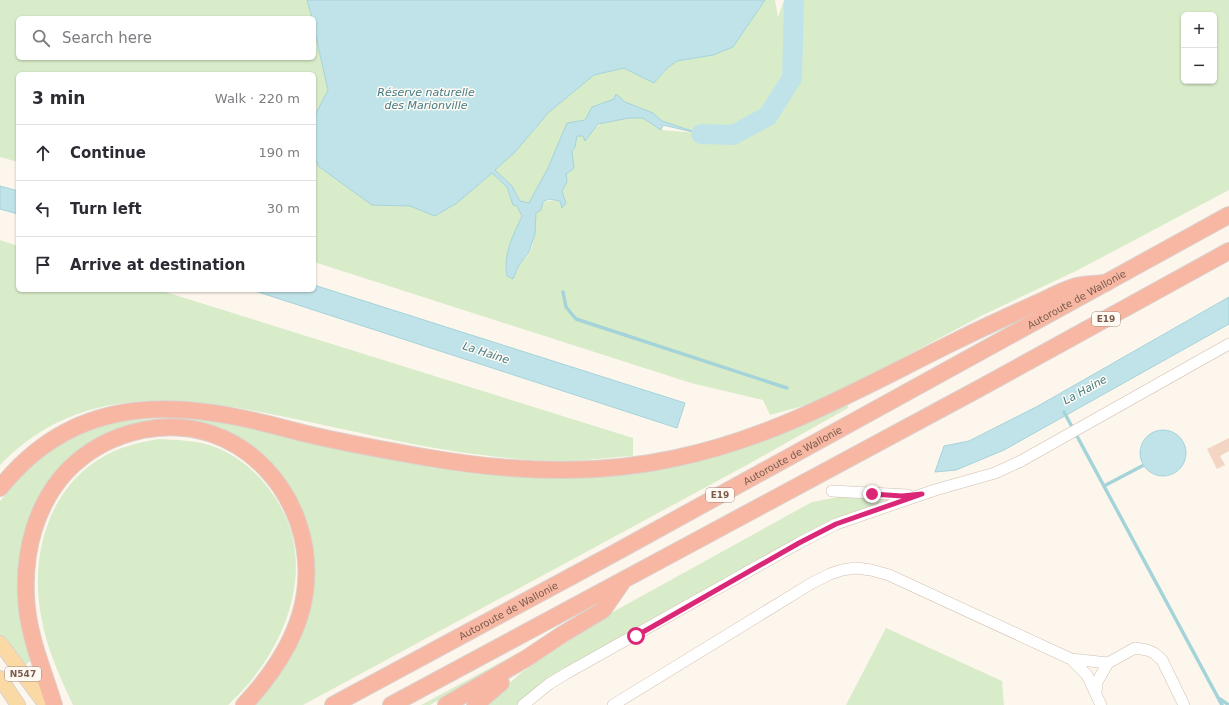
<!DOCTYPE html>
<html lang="en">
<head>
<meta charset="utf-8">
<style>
  :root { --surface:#fff; --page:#f2f2f3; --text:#2b2b33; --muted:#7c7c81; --line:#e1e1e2 }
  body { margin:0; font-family:"DejaVu Sans",sans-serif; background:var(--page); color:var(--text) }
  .controls { position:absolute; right:12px; top:12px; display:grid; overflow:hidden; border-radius:6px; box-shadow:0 1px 3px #0004 }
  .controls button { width:36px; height:36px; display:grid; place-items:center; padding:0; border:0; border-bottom:1px solid var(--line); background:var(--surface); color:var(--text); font:20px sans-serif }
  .stop { position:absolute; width:12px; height:12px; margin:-9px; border:3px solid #db2777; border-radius:50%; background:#fff }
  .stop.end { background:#db2777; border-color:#fff; box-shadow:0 1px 4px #0008 }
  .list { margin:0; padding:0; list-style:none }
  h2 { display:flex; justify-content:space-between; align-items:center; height:52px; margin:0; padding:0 16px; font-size:17px }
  h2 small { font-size:13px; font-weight:400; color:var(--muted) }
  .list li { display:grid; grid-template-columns:26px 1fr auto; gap:12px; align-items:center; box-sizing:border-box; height:56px; padding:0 16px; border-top:1px solid var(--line) }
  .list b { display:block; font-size:15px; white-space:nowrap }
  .list em { font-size:13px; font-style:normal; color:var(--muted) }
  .icon { flex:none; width:22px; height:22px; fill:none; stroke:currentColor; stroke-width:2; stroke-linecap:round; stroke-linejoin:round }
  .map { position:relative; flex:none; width:1229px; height:705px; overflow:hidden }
  .search { position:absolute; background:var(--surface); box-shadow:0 1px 3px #0004; left:16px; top:16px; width:300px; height:44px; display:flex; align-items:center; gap:10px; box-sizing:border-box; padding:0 14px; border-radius:6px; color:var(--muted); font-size:15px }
  .panel { position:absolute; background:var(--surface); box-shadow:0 1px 3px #0004; left:16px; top:72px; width:300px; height:220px; border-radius:6px }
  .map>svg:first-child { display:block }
</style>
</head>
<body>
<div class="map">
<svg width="1229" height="705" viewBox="0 0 1229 705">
  <rect width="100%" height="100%" fill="#fdf6ec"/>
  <path fill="#d8ecc9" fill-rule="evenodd" d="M0 0H307L312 18H18V58H314V28L328 90 314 117V74H18V162L0 157Z
    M765 0H775L778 17 784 0H1229V190L1078 270 983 315 859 381 810 404 770 415 763 400 691 383 314 262V154L318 166 372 205 410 206 435 216 457 203 492 173 507 187 513 205 517 206 522 216C513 236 503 253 507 276L517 272C519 262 525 260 530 252 541 231 524 196 561 201L562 207 565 197 561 191 567 182 566 174 574 168 572 151 575 147 577 136H583L586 140C594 126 605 122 617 111L629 118H643L661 130 698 133 662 121 653 113 614 99 592 107 585 120 567 123 548 168 529 203 520 201 512 186 495 170 515 152 549 112 594 75 624 68 654 83 666 69 677 61 713 55 733 47ZM1184 15H1214V81H1184Z
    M0 240 18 246V290H159L633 438V456C613 457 592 460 571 461 534 462 495 457 459 452 406 444 353 431 300 420 194 398 85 377 0 465Z
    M847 403 848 408 745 466 303 705H251L291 651 305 521 228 436 118 432 33 516 32 660 24 666 0 635V501L20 477 48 450 88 428 126 420 182 418 229 423 363 451 641 472 691 463 736 449Z
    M158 439C176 440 195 440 212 446 235 454 255 470 269 489 324 559 287 651 228 705H73C60 677 46 647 41 616 30 558 47 490 101 458 118 447 138 443 158 439Z
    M839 497 896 500 835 522 520 705H484L522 672 611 613 812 502Z
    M886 628 1002 681 1004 705H846Z
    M520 652 514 658 430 705H421Z"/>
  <path fill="#bfe3e8" stroke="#a5d3da" d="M307 0H765L733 47 713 55 677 61 666 69 654 83 624 68 594 75 549 112 515 152 495 170 512 186 520 201 529 203 548 168 567 123 585 120 592 107 614 99 616 94 625 102 653 113 662 121 701 134 663 125 661 130 643 118H629L598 124 585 141 583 136H577L575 147 572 151 574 168 566 174 567 182 562 191 566 203 562 208 560 201 549 199 543 202 541 210 536 213 535 234 529 252 519 265 513 279 507 276C503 253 513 236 522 216L517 206 513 205 507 187 492 173 457 203 435 216 410 206 372 205 318 166 314 154V117L328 90 314 28V18H312Z
    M0 186 18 191V214L0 209Z
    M314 285 685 403 677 428 252 290H314Z
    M1229 297V324L1004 450 956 470 935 472 944 446 969 441 1038 406Z
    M1140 453a23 23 0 1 1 46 0a23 23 0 1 1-46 0Z"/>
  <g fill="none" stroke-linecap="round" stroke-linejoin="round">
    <path stroke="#a5d3da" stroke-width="3.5" d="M563 292 566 307 576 319 787 388
      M1064 412 1222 705
      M1104 486 1142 466
      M1220 699 1229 705"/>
    <path stroke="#bfe3e8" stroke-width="20" d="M701 134 733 135 768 116 792 78 794 0"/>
  </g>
  <path fill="#f3d5c3" d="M1229 438V451L1220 456 1225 465 1217 469 1207 449Z"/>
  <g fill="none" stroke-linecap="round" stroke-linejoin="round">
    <g stroke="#d1beb0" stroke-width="12">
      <path id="minor" d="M832 491 908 495
        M1071 659 1087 675 1101 705
        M1096 693 1097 682 1108 663
        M523 705 549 684 567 673 799 543 836 524 935 490 995 473 1021 461 1229 344
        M613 705 812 583 830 574 842 570 856 568 871 570 889 575 1071 659 1108 663 1135 648 1147 650 1154 653 1162 660 1184 705"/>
    </g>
    <g stroke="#dad1cd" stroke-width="16">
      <path id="major" d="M0 643 46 705
        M0 678 18 705"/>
    </g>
    <g stroke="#dad1cd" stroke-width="18">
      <g id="highway">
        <path d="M0 488C78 390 182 400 291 430 336 442 384 450 430 458 511 472 595 476 676 458 778 437 866 385 958 340 986 326 1015 313 1044 300 1054 295 1066 289 1077 286 1086 284 1096 284 1106 283"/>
        <path d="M54 705C43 669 27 633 26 595 24 550 36 505 66 472 87 450 113 436 143 430 241 410 318 499 305 593 299 636 273 674 244 705"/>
        <path id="s1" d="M333 705 611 555 1229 215"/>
        <path d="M391 705 982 387 1229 251"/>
        <path d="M446 705 527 658 563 634 603 610 621 584"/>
        <path d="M475 705 501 683"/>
      </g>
    </g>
    <use href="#minor" stroke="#fff" stroke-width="11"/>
    <use href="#major" stroke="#fbd9a5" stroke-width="14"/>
    <use href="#highway" stroke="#f7b7a3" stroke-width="16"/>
  </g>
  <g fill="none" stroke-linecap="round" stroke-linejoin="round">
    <path stroke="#db2777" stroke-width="5" d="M636 636 799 543 836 524 922 494 902 496 872 494"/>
  </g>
  <g text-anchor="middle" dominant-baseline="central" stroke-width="3" stroke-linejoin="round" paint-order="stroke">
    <g fill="#fffaf3" stroke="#a28b7f" stroke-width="1">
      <rect x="1092" y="312" width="28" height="14" rx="3"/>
      <rect x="706" y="488" width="28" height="14" rx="3"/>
      <rect x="5" y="667" width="36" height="14" rx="3"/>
    </g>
    <g font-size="9" font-weight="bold" fill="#7a5c4d">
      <text x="1106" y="319">E19</text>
      <text x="720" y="495">E19</text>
      <text x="23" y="674">N547</text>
    </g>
    <g font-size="10" fill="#7a5c4d" stroke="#fffaf3">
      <text stroke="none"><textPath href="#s1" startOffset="847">Autoroute de Wallonie</textPath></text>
      <text stroke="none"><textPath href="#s1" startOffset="523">Autoroute de Wallonie</textPath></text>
      <text stroke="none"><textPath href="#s1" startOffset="199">Autoroute de Wallonie</textPath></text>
    </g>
    <g font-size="11" font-style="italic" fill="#437c86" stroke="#fffaf3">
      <text x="426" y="92">Réserve naturelle<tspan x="426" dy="13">des Marionville</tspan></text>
      <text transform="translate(486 353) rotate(18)">La Haine</text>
      <text transform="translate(1085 390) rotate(-29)">La Haine</text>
    </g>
  </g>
</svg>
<div class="controls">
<button>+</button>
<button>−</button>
</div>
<div class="stop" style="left:636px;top:636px"></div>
<div class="stop end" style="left:872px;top:494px"></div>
<div class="search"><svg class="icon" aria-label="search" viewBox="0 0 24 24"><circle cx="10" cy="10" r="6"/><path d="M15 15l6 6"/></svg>Search here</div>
<section class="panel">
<h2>3 min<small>Walk · 220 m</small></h2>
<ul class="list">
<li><svg class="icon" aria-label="ahead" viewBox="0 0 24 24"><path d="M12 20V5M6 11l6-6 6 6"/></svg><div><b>Continue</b></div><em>190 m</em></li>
<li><svg class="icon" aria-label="left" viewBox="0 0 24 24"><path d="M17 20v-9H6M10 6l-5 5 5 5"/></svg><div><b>Turn left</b></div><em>30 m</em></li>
<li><svg class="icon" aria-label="arrive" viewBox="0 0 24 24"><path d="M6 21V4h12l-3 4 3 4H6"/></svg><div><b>Arrive at destination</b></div></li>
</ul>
</section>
</div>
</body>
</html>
